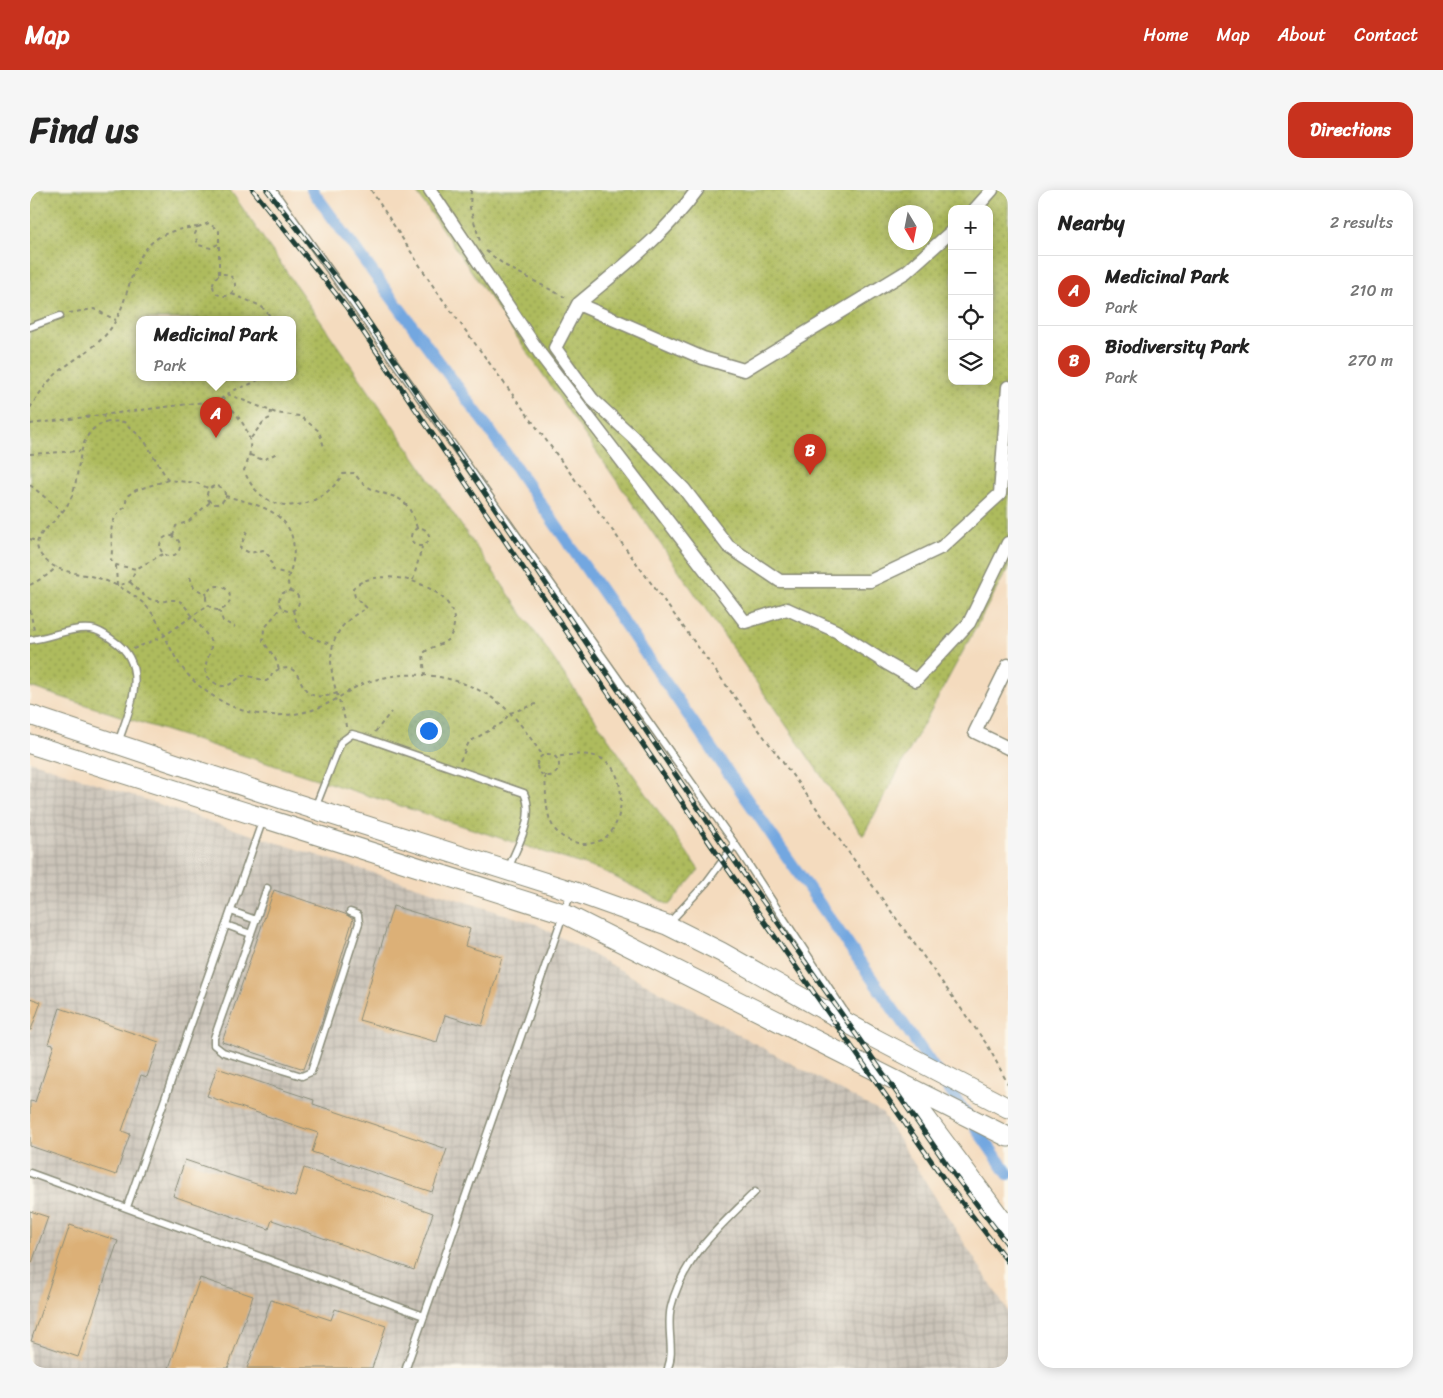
<!DOCTYPE html>
<html lang="en">
<head>
<meta charset="utf-8">
<style>
  :root { --surface:#fff; --page:#f6f6f6; --text:#222; --muted:#767676; --line:#e0e0e0; --accent:#c8321e }
  body { margin:0; font-family:Sriracha,sans-serif; background:var(--page); color:var(--text) }
  .controls { position:absolute; right:15px; top:15px; display:grid; overflow:hidden; border-radius:10px; box-shadow:0 2px 12px #0003 }
  .controls button { width:45px; height:45px; display:grid; place-items:center; padding:0; border:0; border-bottom:1px solid var(--line); background:var(--surface); color:var(--text); font:25px sans-serif }
  .compass { position:absolute; left:858px; top:15px; width:45px; height:45px; border-radius:50%; background:var(--surface); box-shadow:0 2px 12px #0003; rotate:170deg }
  .you { position:absolute; left:398px; top:540px; width:18px; height:18px; margin:-12px; border:4px solid #fff; border-radius:50%; background:#1a73e8; box-shadow:0 0 0 8px #1a73e833 }
  .badge { display:grid; place-items:center; width:32px; height:32px; border-radius:50%; background:var(--accent); color:#fff; font-size:16px; font-weight:700 }
  .pin { position:absolute; translate:-50% -41px; filter:drop-shadow(0 1px 2px #0008) }
  .pin::after { content:''; position:absolute; top:26px; width:18px; height:15px; background:inherit; clip-path:polygon(0 0,100% 0,50% 100%) }
  .popup { position:absolute; left:106px; top:126px; width:160px; height:65px; box-sizing:border-box; display:grid; place-content:center; border-radius:10px; background:var(--surface); filter:drop-shadow(0 1px 4px #0005); font-size:16px; white-space:nowrap; color:var(--muted) }
  .popup b { font-size:19px; color:var(--text) }
  .popup::after { content:''; position:absolute; left:50%; top:100%; margin-left:-10px; border:10px solid transparent; border-top-color:var(--surface) }
  .list { margin:0; padding:0; list-style:none }
  h2 { display:flex; justify-content:space-between; align-items:center; height:65px; margin:0; padding:0 20px; font-size:21px }
  h2 small { font-size:16px; font-weight:400; color:var(--muted) }
  .list li { display:grid; grid-template-columns:32px 1fr auto; gap:15px; align-items:center; box-sizing:border-box; height:70px; padding:0 20px; border-top:1px solid var(--line) }
  .list b { display:block; font-size:19px; white-space:nowrap }
  .list p { margin:0; font-size:16px; white-space:nowrap; color:var(--muted) }
  .list em { font-size:16px; font-style:normal; color:var(--muted) }
  .icon { flex:none; width:28px; height:28px; fill:none; stroke:currentColor; stroke-width:2; stroke-linecap:round; stroke-linejoin:round }
  .map { position:relative; flex:none; width:978px; height:1178px; overflow:hidden; border-radius:15px }
  header { display:flex; align-items:center; gap:30px; box-sizing:border-box; height:70px; padding:0 25px; background:var(--accent); color:#fff }
  header strong { font-size:24px }
  nav { display:flex; gap:28px; margin-inline-start:auto; font-size:18px }
  .intro { display:flex; align-items:center; justify-content:space-between; box-sizing:border-box; height:120px; padding:0 30px }
  h1 { margin:0; font-size:35px }
  .button { padding:12px 22px; border-radius:15px; background:var(--accent); color:#fff; font-size:18px; font-weight:700 }
  main { display:flex; gap:30px; padding:0 30px }
  aside { flex:1; background:var(--surface); border-radius:15px; box-shadow:0 2px 12px #0003 }
  .map>svg:first-child { display:block }
</style>
</head>
<body>
<header>
<strong>Map</strong>
<nav><a>Home</a><a>Map</a><a>About</a><a>Contact</a></nav>
</header>
<div class="intro"><h1>Find us</h1><a class="button">Directions</a></div>
<main>
<div class="map">
<svg width="978" height="1178" viewBox="0 0 978 1178">
  <defs>
    <pattern id="industrial-grid" width="8" height="8" patternUnits="userSpaceOnUse" patternTransform="scale(1.25)"><rect width="8" height="8" fill="#cac3b8"/><path d="M0 4h8M4 0v8" fill="none" stroke="#ada89f"/></pattern>
    <pattern id="park-dots" width="8" height="8" patternUnits="userSpaceOnUse" patternTransform="scale(1.25)"><rect width="8" height="8" fill="#aebb5d"/><path d="M2 2h.1M6 6h.1" fill="none" stroke="#8d994e" stroke-width="1.8" stroke-linecap="round"/></pattern>
  </defs>
  <rect width="100%" height="100%" fill="#fbf7ec"/>
  <filter id="ink" filterUnits="userSpaceOnUse"><feTurbulence type="fractalNoise" baseFrequency=".02" numOctaves="2"/><feDisplacementMap in="SourceGraphic" scale="10" xChannelSelector="R" yChannelSelector="G"/><feConvolveMatrix kernelMatrix="1 2 1 2 8 2 1 2 1" color-interpolation-filters="sRGB"/></filter>
  <filter id="wash" filterUnits="userSpaceOnUse"><feTurbulence type="fractalNoise" baseFrequency=".0096" numOctaves="4" result="noise"/><feDisplacementMap in="SourceGraphic" scale="20" xChannelSelector="R" yChannelSelector="G"/><feGaussianBlur stdDeviation="1.12" result="paint"/><feColorMatrix in="noise" values="0 0 0 0 0 0 0 0 0 0 0 0 0 0 0 0 0 1.4 0 .05"/><feComposite in="paint" operator="in"/></filter>
  <g filter="url(#wash)">
    <rect width="100%" height="100%" fill="#f4dbbe"/>
    <path fill="url(#industrial-grid)" d="M0 571 191 635 506 734 852 923 978 1122V1178H0Z"/>
    <path fill="url(#park-dots)" stroke="#667c48" fill-rule="evenodd" d="M0 0H200L669 680 639 715 573 681 0 497ZM110 129H262V187H110Z
      M385 0H978V378L833 646ZM922 19H959V191H922ZM866 22H896V52H866Z"/>
    <g fill="none" stroke-linecap="round" stroke-linejoin="round">
      <path stroke="#73a7e0" stroke-width="12" d="M282 0 458 238 978 984"/>
    </g>
    <g id="blocks">
      <path fill="#dcb077" d="M244 700 315 724 323 729 292 831 274 879 192 852Z
        M363 716 440 739 435 756 472 767 452 836 415 825 407 852 329 830Z
        M0 808 11 812 1 840H0Z
        M30 818 129 852 117 887 111 885 92 941 100 944 86 985 0 956V911L5 912 24 855 18 854Z
        M187 878 284 910 283 914 417 959 402 1002 282 962 288 943 177 906Z
        M155 970 265 1007 274 978 403 1023 384 1080 242 1030 239 1039 143 1006Z
        M0 1021 18 1027 2 1073H0Z
        M40 1035 88 1051 48 1167 1 1151Z
        M170 1088 223 1106 198 1178H139Z
        M241 1110 301 1130 305 1119 356 1136 342 1178H217Z"/>
    </g>
  </g>
  <g filter="url(#ink)">
    <use href="#blocks" fill-opacity="0" stroke="#8a8c79" stroke-width="1"/>
    <g fill="none" stroke-linecap="round" stroke-linejoin="round">
      <g stroke="#8a8c79" stroke-width="9">
        <path id="lane" d="M243 0 705 654 676 693 638 734
          M0 137 30 126
          M0 450C20 448 40 437 61 439 70 440 77 446 84 451 121 476 99 520 88 553
          M285 618 311 552 322 544 333 547 494 603C506 627 487 656 478 679
          M705 654 818 827
          M237 698 184 848V855L193 862 272 886 281 882 329 733 328 725 320 722
          M201 721 226 730
          M196 735 221 744
          M0 983 394 1126
          M97 1017 233 629
          M376 1178 541 702
          M638 1178C645 1160 636 1137 641 1117 653 1068 690 1036 725 1002"/>
      </g>
      <g stroke="#8a8c79" stroke-width="15">
        <path id="street" d="M400 0 511 165 715 432 757 419 806 441 856 473 886 490 939 433 978 353
          M945 19 962 0
          M922 41 876 82 714 180 673 168 548 114 525 158 562 209 603 247 654 299 698 356 750 391H840L912 357 970 304 978 197
          M548 114C592 77 633 47 667 0
          M978 475 945 542 978 558"/>
      </g>
      <g stroke="#8a8c79" stroke-width="21">
        <path id="secondary" d="M0 525 252 609 542 701 637 735 691 762 844 848 978 918
          M0 554 533 723 978 947
          M873 897 978 1038"/>
      </g>
      <path stroke="#8a8c79" stroke-width="2" stroke-dasharray="4 4" stroke-linecap="butt" d="M341 0 405 99 804 642 958 856 978 894
        M441 0 440 18 450 51
        M188 54 181 58 168 55 165 44 168 37 179 33 189 41V85
        M456 61 476 76 538 109
        M183 95a11 11 0 1 1 22 0a11 11 0 1 1-22 0Z
        M202 104 231 116 243 129
        M39 123 64 119 86 130
        M197 204 246 223 270 226 289 241 294 257
        M192 207C212 231 230 248 214 280 232 329 288 324 313 284L324 283C327 287 331 292 335 295 361 312 375 297 387 338
        M0 218C9 204 18 190 31 180 49 165 70 156 83 135 100 109 99 70 125 50 136 41 154 38 168 37
        M73 224 75 234
        M0 234 190 210C204 196 217 199 232 187
        M221 248 234 231 240 228 241 221
        M0 264 50 261
        M220 265 233 270 249 262
        M138 290 114 250 94 232C42 226 54 278 41 308 37 317 31 324 25 330 15 341 0 349 11 365 25 384 49 382 68 388 84 393 103 403 115 415 130 430 136 452 147 470 161 494 191 515 218 522 245 528 274 526 299 513 308 509 316 502 326 497 372 475 435 483 474 517 489 530 501 549 513 566
        M0 295 33 322
        M177 305a9 9 0 1 1 18 0a9 9 0 1 1-18 0Z
        M195 306C230 315 270 323 263 371 261 383 255 388 260 401
        M381 347a9 9 0 1 1 18 0a9 9 0 1 1-18 0Z
        M217 341 210 358 220 363 233 360 240 367 243 380 258 384
        M130 356a10 10 0 1 1 20 0a10 10 0 1 1-20 0Z
        M143 346 146 336 159 331 180 312
        M0 349 6 351
        M133 364 106 379 86 375 81 370C85 348 73 335 95 317L97 306 106 300 138 290 167 293 180 299
        M86 376 87 396 100 392 106 379
        M160 387 164 398 177 404
        M383 390 392 357
        M100 392C111 403 118 413 135 411 140 410 146 409 151 412 153 413 177 445 179 448 188 464 162 479 185 493 198 502 204 489 215 485L236 491 240 489 243 482C282 463 258 521 307 503
        M0 395 16 386 27 377
        M176 408a12 12 0 1 1 24 0a12 12 0 1 1-24 0Z
        M249 411a10 10 0 1 1 20 0a10 10 0 1 1-20 0Z
        M0 420 4 440
        M189 420 193 431 205 437
        M263 420C268 443 280 449 302 454
        M103 459 134 446 178 415
        M249 479 245 468 233 451 234 439 251 417
        M316 537C315 526 311 518 308 507 295 468 298 437 337 418L325 407 323 398C351 370 442 400 421 445 416 456 400 455 393 464L395 485
        M345 542 361 522
        M507 575a11 11 0 1 1 22 0a11 11 0 1 1-22 0Z
        M430 571 439 552 472 533 480 523 506 514
        M515 585C517 615 513 645 548 653 558 656 570 652 577 646 596 630 596 583 574 570 559 561 542 565 525 567"/>
      <use href="#lane" stroke="#fff" stroke-width="6"/>
      <use href="#street" stroke="#fff" stroke-width="12"/>
      <use href="#secondary" stroke="#fff" stroke-width="19"/>
      <g stroke="#1f3d34" stroke-width="5">
        <path id="rail" d="M223 0 317 118 681 655 916 992 978 1072
          M237 0 325 112 690 650 925 986 978 1055"/>
      </g>
      <use href="#rail" stroke="#fbf7ec" stroke-width="3" stroke-dasharray="9" stroke-linecap="butt"/>
    </g>
  </g>
</svg>
<div class="controls">
<button>+</button>
<button>−</button>
<button><svg class="icon" aria-label="locate" viewBox="0 0 24 24"><circle cx="12" cy="12" r="6"/><path d="M12 2v4M12 18v4M2 12h4M18 12h4"/></svg></button>
<button><svg class="icon" aria-label="layers" viewBox="0 0 24 24"><path d="M12 4l9 5-9 5-9-5zM3 14l9 5 9-5"/></svg></button>
</div>
<svg class="compass" viewBox="-18 -18 36 36"><path d="M0-13l5 13h-10z" fill="#e53935"/><path d="M0 13l5-13h-10z" fill="#767676"/></svg>
<div class="you"></div>
<div class="pin badge" style="left:186px;top:248px">A</div>
<div class="popup"><b>Medicinal Park</b>Park</div>
<div class="pin badge" style="left:780px;top:285px">B</div>
</div>
<aside>
<h2>Nearby<small>2 results</small></h2>
<ul class="list">
<li><span class="badge">A</span><div><b>Medicinal Park</b><p>Park</p></div><em>210 m</em></li>
<li><span class="badge">B</span><div><b>Biodiversity Park</b><p>Park</p></div><em>270 m</em></li>
</ul>
</aside>
</main>
</body>
</html>
